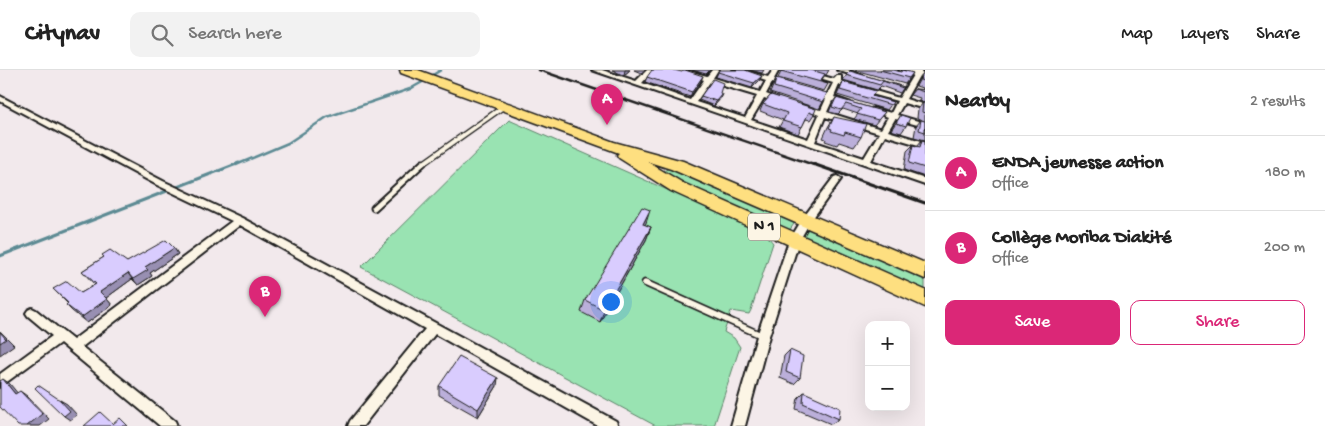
<!DOCTYPE html>
<html lang="en">
<head>
<meta charset="utf-8">
<style>
  :root { --surface:#fff; --page:#f2f2f2; --text:#222; --muted:#767676; --line:#e0e0e0; --accent:#db2777 }
  body { margin:0; font-family:"Gochi Hand",sans-serif; background:var(--page); color:var(--text) }
  .controls { position:absolute; right:15px; bottom:15px; display:grid; overflow:hidden; border-radius:10px; box-shadow:0 5px 20px #0002 }
  .controls button { width:45px; height:45px; display:grid; place-items:center; padding:0; border:0; border-bottom:1px solid var(--line); background:var(--surface); color:var(--text); font:25px sans-serif }
  .you { position:absolute; left:610px; top:231px; width:18px; height:18px; margin:-12px; border:4px solid #fff; border-radius:50%; background:#1a73e8; box-shadow:0 0 0 8px #1a73e833 }
  .badge { display:grid; place-items:center; width:32px; height:32px; border-radius:50%; background:var(--accent); color:#fff; font-size:16px; font-weight:700 }
  .pin { position:absolute; translate:-50% -41px; filter:drop-shadow(0 1px 2px #0008) }
  .pin::after { content:''; position:absolute; top:26px; width:18px; height:15px; background:inherit; clip-path:polygon(0 0,100% 0,50% 100%) }
  .list { margin:0; padding:0; list-style:none }
  h2 { display:flex; justify-content:space-between; align-items:center; height:65px; margin:0; padding:0 20px; font-size:21px }
  h2 small { font-size:16px; font-weight:400; color:var(--muted) }
  .list li { display:grid; grid-template-columns:32px 1fr auto; gap:15px; align-items:center; box-sizing:border-box; height:75px; padding:0 20px; border-top:1px solid var(--line) }
  .list b { display:block; font-size:19px; white-space:nowrap }
  .list p { margin:0; font-size:16px; white-space:nowrap; color:var(--muted) }
  .list em { font-size:16px; font-style:normal; color:var(--muted) }
  .actions { display:flex; gap:10px; padding:15px 20px }
  .actions a { flex:1; padding:11px 0; border:1px solid var(--accent); border-radius:10px; text-align:center; font-size:18px; color:var(--accent) }
  .actions .main { background:var(--accent); color:#fff }
  .icon { flex:none; width:28px; height:28px; fill:none; stroke:currentColor; stroke-width:2; stroke-linecap:round; stroke-linejoin:round }
  .map { position:relative; flex:none; width:925px; height:356px; overflow:hidden }
  header { display:flex; align-items:center; gap:30px; box-sizing:border-box; height:70px; padding:0 25px; background:var(--surface); border-bottom:1px solid var(--line) }
  header strong { font-size:24px }
  nav { display:flex; gap:28px; margin-inline-start:auto; font-size:18px }
  .search { width:350px; height:45px; background:var(--page); display:flex; align-items:center; gap:12px; box-sizing:border-box; padding:0 18px; border-radius:10px; color:var(--muted); font-size:19px }
  main { display:flex }
  aside { flex:1; background:var(--surface) }
  .map>svg:first-child { display:block }
</style>
</head>
<body>
<header>
<strong>Citynav</strong>
<div class="search"><svg class="icon" aria-label="search" viewBox="0 0 24 24"><circle cx="10" cy="10" r="6"/><path d="M15 15l6 6"/></svg>Search here</div>
<nav><a>Map</a><a>Layers</a><a>Share</a></nav>
</header>
<main>
<div class="map">
<svg width="925" height="356" viewBox="0 0 925 356">
  <rect width="100%" height="100%" fill="#f2e9ec"/>
  <filter id="ink" filterUnits="userSpaceOnUse"><feTurbulence type="fractalNoise" baseFrequency=".02" numOctaves="2"/><feDisplacementMap in="SourceGraphic" scale="10" xChannelSelector="R" yChannelSelector="G"/><feConvolveMatrix kernelMatrix="1 2 1 2 8 2 1 2 1" color-interpolation-filters="sRGB"/></filter>
  <g filter="url(#ink)">
    <path fill="#99e3b2" stroke="#5a8067" d="M509 50 765 163 773 173 751 240 749 244 731 241 724 262 734 268 740 277 714 356H656L361 197Z
      M672 97 796 151 789 161 671 112 661 102Z
      M811 155 925 205V224L799 169Z"/>
    <g fill="none" stroke-linecap="round" stroke-linejoin="round">
      <path stroke="#5b8a93" stroke-width="2.5" d="M431 6 441 0
        M236 95 288 73 327 47 410 19 426 10"/>
      <path stroke="#5b8a93" stroke-width="3" d="M0 186 239 93"/>
      <g stroke="#1c1c1c" stroke-width="7">
        <path id="lane-far2" d="M421 95 503 37"/>
      </g>
      <g stroke="#1c1c1c" stroke-width="9">
        <path id="lane-far1" d="M374 138 423 93"/>
      </g>
      <g stroke="#1c1c1c" stroke-width="9">
        <path id="lane" d="M645 213 763 266"/>
      </g>
      <g stroke="#1c1c1c" stroke-width="4">
        <path id="street" d="M592 0H602L636 11 647 0H654L642 13 690 30 704 10 675 0H685L707 6 712 0H718L713 8 760 22 766 11 733 0H743L768 7 773 0H779L774 9 791 15 787 17 772 13 766 24 784 31 780 33 764 28 751 50 808 69 819 45 798 37 802 35 821 40 826 29 809 23 813 21 827 25 833 13 790 0H801L834 9 837 6H841V11L899 28 913 5 899 0H922L921 3 925 4V8L919 6 906 29 925 35V39L904 33 897 45 925 53V57L895 49 888 61 925 72V77L885 65 871 91 925 109V115ZM710 12 757 26 745 48 696 32ZM839 15 897 31 891 43 873 38 869 40 888 47 881 59 827 42 832 31 847 35 851 33 834 27ZM825 47 879 63 864 88 815 72Z
          M837 0H848L864 6 861 8Z
          M0 26 163 111 242 148 616 351 618 356H598L435 264 363 356H348L350 351 425 259 240 155 82 277 175 351 177 356H160L60 273 0 317V304L52 266 28 246 26 243 28 240 32 238 36 240 73 270 232 151 157 115 0 31Z
          M837 106 841 109 810 152 799 171 769 266 745 356H731L757 266 789 171 803 148 834 107Z"/>
      </g>
      <g stroke="#1c1c1c" stroke-width="3">
        <path id="highway" d="M400 0H418L614 72 683 91 925 193V209L671 99 646 91 683 113 925 220V237L671 121 619 88 617 85 619 83 401 3Z"/>
      </g>
      <use href="#lane-far2" stroke="#fcf5e5" stroke-width="4"/>
      <use href="#lane-far1" stroke="#fcf5e5" stroke-width="5"/>
      <use href="#lane" stroke="#fcf5e5" stroke-width="5.5"/>
      <use href="#street" fill="#fcf5e5" fill-rule="evenodd"/>
      <use href="#highway" fill="#fedf80" fill-rule="evenodd"/>
      <path stroke="#1c1c1c" stroke-width="2.5" d="M539 0 814 95"/>
      <path stroke="#1c1c1c" stroke-width="3" d="M810 93 925 133"/>
    </g>
    <path fill="#bbafda" stroke="#1c1c1c" d="M612 0H630L624 5 616 2V1Z
      M634 0H645L641 3Z
      M692 0H710L706 4Z
      M719 0 759 11 752 18 716 7Z
      M750 0H764L762 3Z
      M782 0H829L826 5H825L821 11 828 14 824 21 778 8Z
      M855 0H894L900 2 902 0 913 3 905 14Z
      M850 1 904 17 900 23 881 16 877 20 843 10Z
      M924 2H925V19L916 16Z
      M647 7 701 11 690 27 645 12Z
      M776 9 823 32 819 39 770 23Z
      M843 12 873 26 893 32 887 40 837 25Z
      M915 19 925 20V70L914 67 916 56 921 50 924 51 917 48 918 39 923 33H924L919 31 920 28 910 25Z
      M720 23V29L714 36 699 30 701 26Z
      M771 25 814 44 810 50 806 49 798 64 779 57 783 50 760 41 763 34Z
      M836 28 885 42 874 55 854 49 858 44 843 39 838 44 829 42 833 32Z
      M901 45 906 56 901 63 891 60Z
      M834 47 861 67 854 77 839 72 837 75 825 71 826 69 823 68 828 57Z
      M922 70 925 71V107L904 100 907 81 913 75 917 76Z
      M645 155 651 157 646 170 600 252 581 242 585 230Z
      M174 178 178 184 150 203 152 206 138 215 132 209 106 228 112 235 87 253 72 241 66 235 68 234 53 219 81 223 95 215 82 201 104 187 102 185 127 192Z
      M790 280 800 308 794 314 780 308 784 286Z
      M439 316H497L478 347 439 325Z
      M804 322 839 349 831 354 796 339 798 328Z"/>
    <path fill="#988fb2" stroke="#1c1c1c" d="M625 0H630L624 5Z
      M703 6 701 11 690 27 692 22Z
      M762 6 759 11 752 18 754 13Z
      M722 24 720 29 714 36 716 31Z
      M650 140 646 153 638 167 643 154Z
      M651 157 646 170 600 252 604 240Z
      M174 178 178 184 150 203 152 206 138 215 133 209 145 197Z
      M128 203 132 209 106 228 100 222Z
      M107 229 112 235 87 253 82 247Z
      M0 261 14 275 0 285Z
      M498 308 497 316 478 347V339Z
      M3 309 10 314 23 330 15 324Z
      M20 321 27 326 49 349 40 356H27Z
      M60 330 67 334 77 345 70 350 64 346Z"/>
    <path fill="#d9ccfe" stroke="#1c1c1c" d="M652 0H674L682 2 683 0H685L703 6 692 22 647 7Z
      M719 0H745L762 6 754 13 718 2Z
      M782 0H811L825 4 820 11 828 14 781 1Z
      M880 0H894L901 2 902 0 913 3 909 8Z
      M850 1 904 17 903 18 883 11 880 15 846 5Z
      M924 2H925V11L920 10Z
      M713 9 723 13 720 23 722 24 716 31 701 26Z
      M776 9 827 23 823 32 774 17Z
      M843 12 876 21 872 26 893 32 891 35 840 20Z
      M915 19 925 20V25H924V22Z
      M771 25 816 39 814 44 809 42 802 57 783 51 787 43 763 34Z
      M836 28 885 42 878 50 857 44 861 39 846 34 841 40 832 37Z
      M923 33H925V43L922 42Z
      M901 45 910 48 906 56 896 53Z
      M834 47 866 54 861 67 845 62 844 65 831 61 832 59 829 58Z
      M921 50 925 51V62L919 60Z
      M922 70 925 71V98L909 93 913 75 920 77Z
      M642 137 650 140 643 154 651 157 604 240 585 230Z
      M166 170 174 178 145 197 148 200 133 209 128 203 100 222 107 229 82 247 66 235 68 233 53 219 67 211 81 223 96 214 82 201 104 187 102 185 110 180 127 192Z
      M0 262 6 269 0 273Z
      M790 280 803 286 800 308 786 302Z
      M459 287 498 308 478 339 439 316Z
      M3 309 15 324 20 321 42 344 27 356H18L0 337V311Z
      M38 315 60 330 70 341 64 346 35 318Z
      M804 322 840 338 839 349 803 333Z
      M100 342 113 354 120 348 128 356H84Z"/>
  </g>
  <g text-anchor="middle" dominant-baseline="central" stroke-width="5" stroke-linejoin="round" paint-order="stroke">
    <rect fill="#fcf5e5" stroke="#5f5d58" stroke-width="1" x="748" y="143.5" width="32" height="27" rx="4"/>
    <g font-size="16" font-weight="bold" fill="#1c1c1c">
      <text x="764" y="157">N 1</text>
    </g>
  </g>
</svg>
<div class="controls">
<button>+</button>
<button>−</button>
</div>
<div class="you"></div>
<div class="pin badge" style="left:607px;top:55px">A</div>
<div class="pin badge" style="left:265px;top:247px">B</div>
</div>
<aside>
<h2>Nearby<small>2 results</small></h2>
<ul class="list">
<li><span class="badge">A</span><div><b>ENDA jeunesse action</b><p>Office</p></div><em>180 m</em></li>
<li><span class="badge">B</span><div><b>Collège Moriba Diakité</b><p>Office</p></div><em>200 m</em></li>
</ul>
<div class="actions"><a class="main">Save</a><a>Share</a></div>
</aside>
</main>
</body>
</html>
